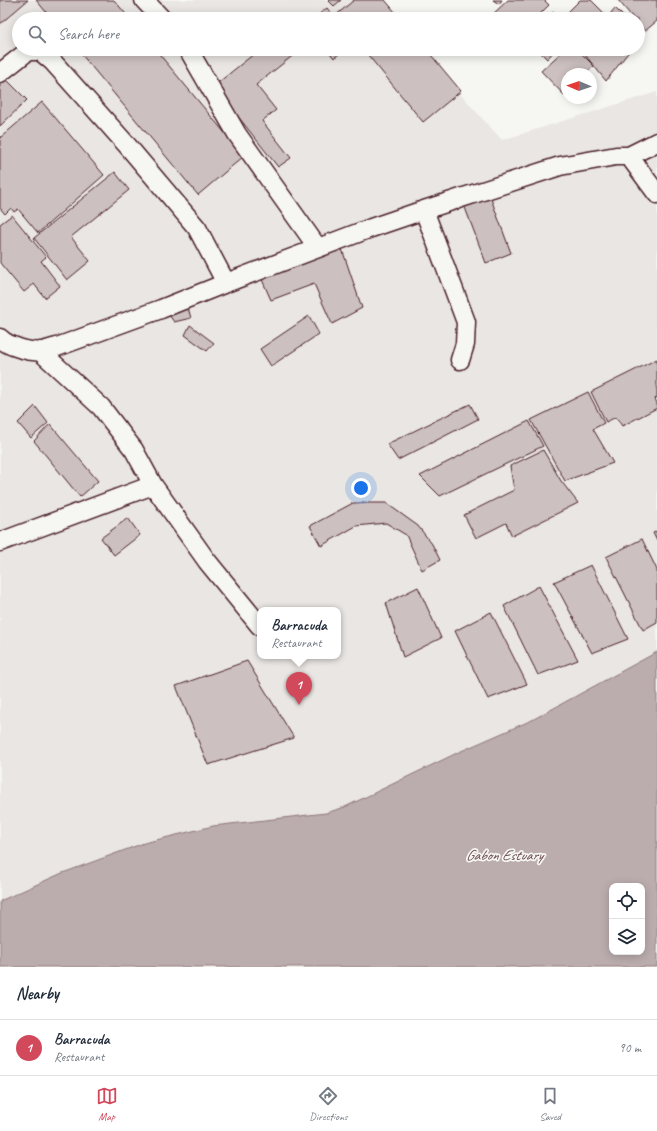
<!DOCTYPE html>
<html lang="en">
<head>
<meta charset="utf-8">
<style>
  :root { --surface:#fff; --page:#f6f6f7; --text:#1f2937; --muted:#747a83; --line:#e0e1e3; --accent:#d1495b }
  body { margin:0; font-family:Caveat,sans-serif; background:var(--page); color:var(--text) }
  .controls { position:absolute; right:12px; bottom:12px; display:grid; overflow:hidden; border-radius:8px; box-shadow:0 2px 10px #0003 }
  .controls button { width:36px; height:36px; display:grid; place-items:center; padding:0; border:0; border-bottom:1px solid var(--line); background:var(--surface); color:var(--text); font:20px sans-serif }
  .compass { position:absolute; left:561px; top:68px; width:36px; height:36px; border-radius:50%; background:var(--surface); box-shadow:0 2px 10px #0003; rotate:272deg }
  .you { position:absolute; left:361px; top:488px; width:14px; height:14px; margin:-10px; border:3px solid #fff; border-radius:50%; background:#1a73e8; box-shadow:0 0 0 6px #1a73e833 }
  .badge { display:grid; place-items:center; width:26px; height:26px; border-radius:50%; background:var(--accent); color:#fff; font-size:13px; font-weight:700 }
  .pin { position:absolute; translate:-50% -33px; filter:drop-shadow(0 1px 2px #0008) }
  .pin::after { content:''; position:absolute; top:21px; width:14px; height:12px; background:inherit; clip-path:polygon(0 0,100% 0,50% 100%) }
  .popup { position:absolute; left:257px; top:607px; width:84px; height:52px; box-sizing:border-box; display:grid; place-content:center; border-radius:8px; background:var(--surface); filter:drop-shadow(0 1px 3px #0005); font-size:13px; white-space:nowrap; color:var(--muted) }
  .popup b { font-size:15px; color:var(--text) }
  .popup::after { content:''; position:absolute; left:50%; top:100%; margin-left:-8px; border:8px solid transparent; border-top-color:var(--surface) }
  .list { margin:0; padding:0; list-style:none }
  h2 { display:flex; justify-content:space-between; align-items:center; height:52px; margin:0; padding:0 16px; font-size:17px }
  h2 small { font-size:13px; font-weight:400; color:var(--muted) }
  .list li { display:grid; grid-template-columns:26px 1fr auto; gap:12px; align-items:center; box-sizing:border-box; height:56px; padding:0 16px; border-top:1px solid var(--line) }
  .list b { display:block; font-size:15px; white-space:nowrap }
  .list p { margin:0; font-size:13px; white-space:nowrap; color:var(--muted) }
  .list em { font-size:13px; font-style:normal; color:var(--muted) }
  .icon { flex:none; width:22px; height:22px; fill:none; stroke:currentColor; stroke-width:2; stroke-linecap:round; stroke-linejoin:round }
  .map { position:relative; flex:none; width:657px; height:967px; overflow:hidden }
  .search { position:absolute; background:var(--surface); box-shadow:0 2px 10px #0003; left:12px; right:12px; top:12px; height:44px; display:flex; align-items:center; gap:10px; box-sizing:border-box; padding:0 14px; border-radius:22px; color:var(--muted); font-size:15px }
  .sheet { height:108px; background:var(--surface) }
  nav { display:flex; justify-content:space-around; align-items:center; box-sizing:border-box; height:56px; border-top:1px solid var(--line); background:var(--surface); font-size:11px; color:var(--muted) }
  nav a { display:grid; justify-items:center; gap:2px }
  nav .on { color:var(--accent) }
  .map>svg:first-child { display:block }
</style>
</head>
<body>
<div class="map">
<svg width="657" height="967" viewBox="0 0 657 967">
  <rect width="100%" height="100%" fill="#f6f6f2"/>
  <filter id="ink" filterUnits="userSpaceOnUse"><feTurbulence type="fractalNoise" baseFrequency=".025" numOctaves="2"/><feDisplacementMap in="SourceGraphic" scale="8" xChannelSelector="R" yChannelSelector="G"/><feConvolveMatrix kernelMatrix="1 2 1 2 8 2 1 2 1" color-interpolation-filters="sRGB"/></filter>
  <g filter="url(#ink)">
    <path fill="#e9e6e3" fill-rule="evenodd" d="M0 0H374L391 19H19V49H419L502 140 657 92V652L532 720 459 752 345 807 326 813 213 826 144 843 60 874 0 901ZM260 610H338V656H260Z"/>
    <path fill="#bbadae" stroke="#8e747a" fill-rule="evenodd" d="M657 652V967H0V901L60 874 144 843 213 826 326 813 345 807 459 752 532 720ZM612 886H642V952H612Z"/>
    <path fill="#ccc1c0" stroke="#4a1f2b" d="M0 0H28L0 24Z
      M36 0H114L130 19H52Z
      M328 0H341L334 6Z
      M354 0H385L401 19H338L335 16Z
      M493 0H502L499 4Z
      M508 0H544L549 5 535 19H495L492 15Z
      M580 0H591L605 14 601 19H570L566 14Z
      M618 0H657V21L645 31 638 23V19H634Z
      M327 8 336 19H313Z
      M615 8 626 19H606Z
      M553 12 560 19H546Z
      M77 49H155L244 156 198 195Z
      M260 49H301L256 85 276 110 262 121 291 158 278 167 214 86Z
      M327 49H345L334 58Z
      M363 49H426L461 91 423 122Z
      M537 49H556L547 59Z
      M565 49H577L594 66 585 74H567V92L564 95 541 71Z
      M583 49H631L606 81 582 51Z
      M5 78 27 100 0 126V83Z
      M42 102 104 175 38 233 18 209 14 212 11 208 5 214 0 208V138Z
      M115 172 129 190 71 237 90 261 67 280 34 238Z
      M490 196 511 253 486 263 464 205Z
      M12 215 46 257 41 261 60 286 45 298 34 284 24 292 0 263V224Z
      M341 246 362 308 332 324 314 284 271 300 260 275Z
      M187 305 191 318 174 322 167 312Z
      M309 316 319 334 271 366 260 349Z
      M190 325 214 343 207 351 185 335Z
      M657 359V397L655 399 657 403V408L622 426 616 417 606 422 591 392Z
      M588 392 604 423 593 429 613 463 565 481 531 420Z
      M470 404 478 419 398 460 387 444Z
      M35 406 48 423 31 438 18 423Z
      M529 421 543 446 440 496 420 476Z
      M50 424 98 481 80 497 34 441Z
      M543 450 561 481 578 503 512 536 506 523 476 538 464 515 514 490 510 466Z
      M353 503H386L418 526 432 544 440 560 422 570 406 535 386 523 356 526 321 546 310 526Z
      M128 518 140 535 114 555 101 538Z
      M657 531V541L653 533Z
      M642 539 657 570V622L643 630 606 557Z
      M591 565 628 639 592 653 554 582Z
      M539 586 578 660 538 675 504 606Z
      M418 587 441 638 403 657 386 603Z
      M491 612 527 684 488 699 455 631Z
      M247 661 294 738 208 765 176 686Z"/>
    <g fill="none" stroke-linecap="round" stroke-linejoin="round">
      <g stroke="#4a1f2b" stroke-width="21">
        <path id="minor" d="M144 0 162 19
          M188 49 237 134 318 248
          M0 73 28 51H40L53 62 126 144 197 228 226 283
          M629 156 657 194
          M424 210 466 322 465 344 460 360
          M0 338C7 346 31 353 42 351 47 350 52 348 57 347L161 309 226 283 371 228 424 210 560 166 616 156H629L657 142
          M40 351 101 407 134 450 153 485 207 561 260 626
          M0 542 153 485"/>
      </g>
      <use href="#minor" stroke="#f6f6f2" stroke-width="18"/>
    </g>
  </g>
  <g text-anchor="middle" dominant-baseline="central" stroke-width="3.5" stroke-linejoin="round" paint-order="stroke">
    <g font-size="15" font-style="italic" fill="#6c4a52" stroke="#f6f6f2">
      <text x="504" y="855">Gabon Estuary</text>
    </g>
  </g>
</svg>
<div class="controls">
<button><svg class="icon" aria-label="locate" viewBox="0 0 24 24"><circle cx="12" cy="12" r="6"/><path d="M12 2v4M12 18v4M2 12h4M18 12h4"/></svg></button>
<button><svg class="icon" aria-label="layers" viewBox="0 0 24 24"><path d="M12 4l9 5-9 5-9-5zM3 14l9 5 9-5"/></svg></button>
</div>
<svg class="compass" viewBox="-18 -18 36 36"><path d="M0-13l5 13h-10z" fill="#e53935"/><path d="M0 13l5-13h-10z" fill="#747a83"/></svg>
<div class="you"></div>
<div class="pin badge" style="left:299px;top:705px">1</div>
<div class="popup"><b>Barracuda</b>Restaurant</div>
<div class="search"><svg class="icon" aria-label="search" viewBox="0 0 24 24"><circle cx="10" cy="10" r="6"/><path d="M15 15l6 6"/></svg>Search here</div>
</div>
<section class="sheet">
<h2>Nearby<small></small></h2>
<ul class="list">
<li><span class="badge">1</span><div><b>Barracuda</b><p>Restaurant</p></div><em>90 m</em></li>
</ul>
</section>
<nav>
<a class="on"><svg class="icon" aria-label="map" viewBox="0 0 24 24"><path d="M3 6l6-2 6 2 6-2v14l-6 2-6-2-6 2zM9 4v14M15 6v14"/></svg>Map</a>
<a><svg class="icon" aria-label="directions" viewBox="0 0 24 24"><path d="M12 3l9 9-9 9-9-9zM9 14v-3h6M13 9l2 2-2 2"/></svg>Directions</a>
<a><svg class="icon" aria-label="saved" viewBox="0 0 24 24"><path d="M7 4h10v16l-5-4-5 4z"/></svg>Saved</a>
</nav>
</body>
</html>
